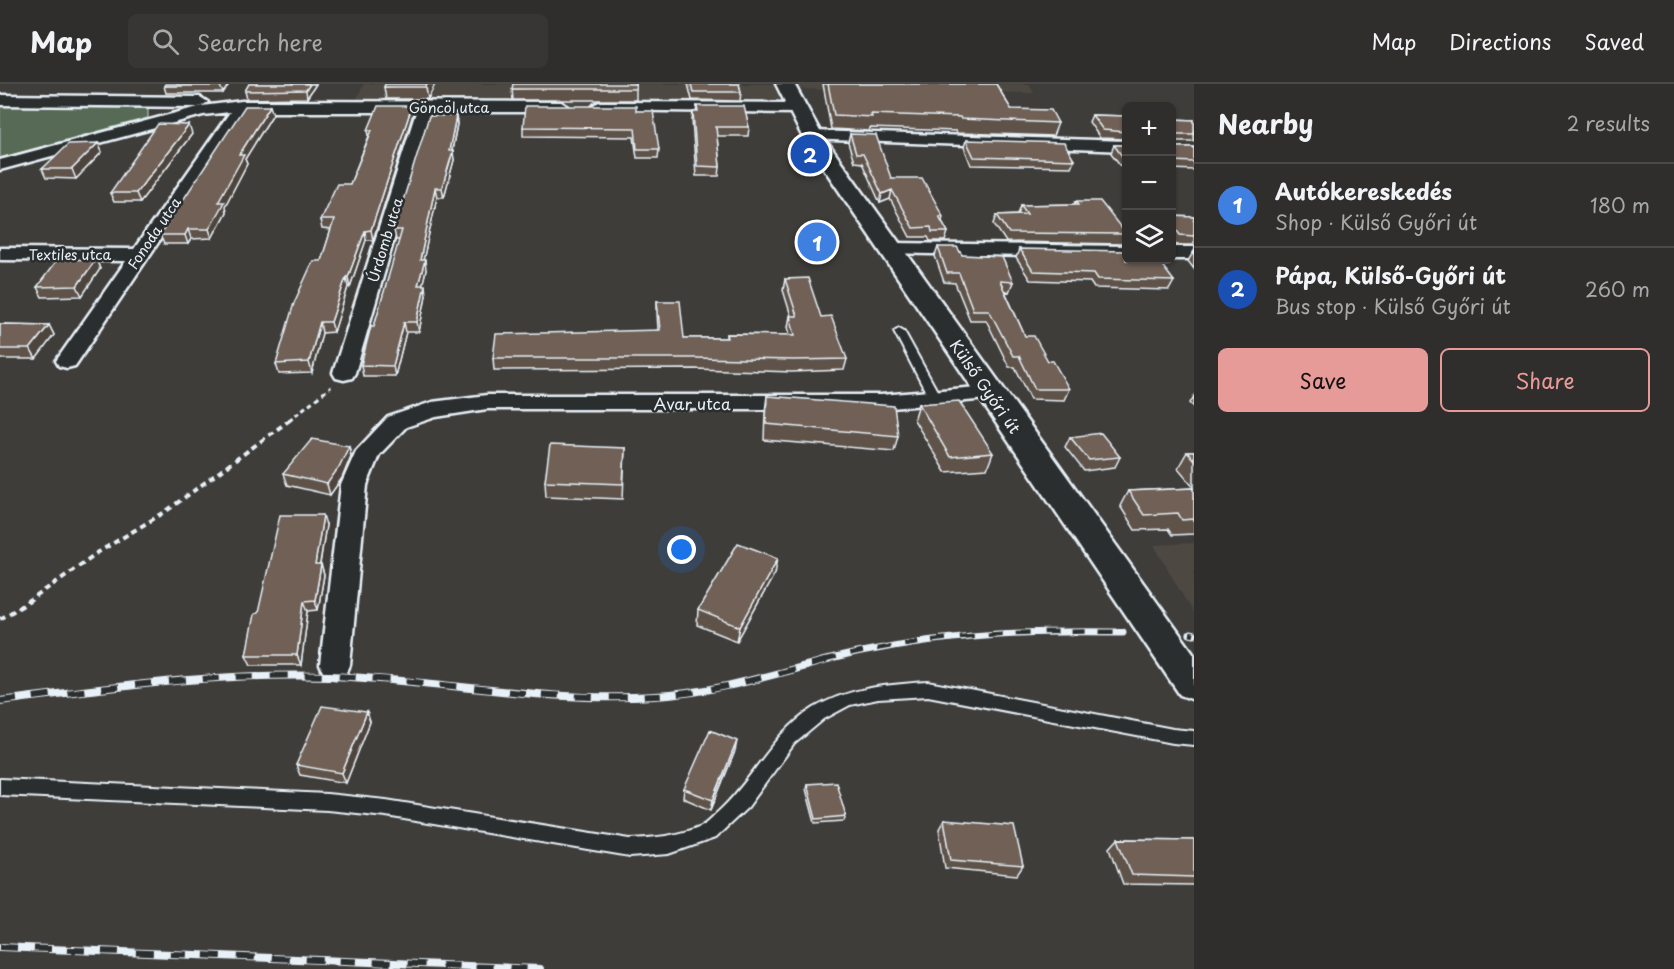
<!DOCTYPE html>
<html lang="en">
<head>
<meta charset="utf-8">
<style>
  :root { --surface:#2f2e2c; --page:#373634; --text:#f1f3f6; --muted:#a7a8a9; --line:#4a4a48; --accent:#e69b98 }
  body { margin:0; font-family:"Playpen Sans",sans-serif; background:var(--page); color:var(--text) }
  .controls { position:absolute; right:18px; top:18px; display:grid; overflow:hidden; border-radius:9px; box-shadow:0 2px 4px #0004 }
  .controls button { width:54px; height:54px; display:grid; place-items:center; padding:0; border:0; border-bottom:2px solid var(--line); background:var(--surface); color:var(--text); font:30px sans-serif }
  .you { position:absolute; left:682px; top:466px; width:21px; height:21px; margin:-15px; border:4px solid #fff; border-radius:50%; background:#1a73e8; box-shadow:0 0 0 9px #1a73e833 }
  .badge { display:grid; place-items:center; width:39px; height:39px; border-radius:50%; background:var(--accent); color:#fff; font-size:20px; font-weight:700 }
  .pin { position:absolute; translate:-50% -50%; border:3px solid #fff; box-shadow:0 2px 6px #0006 }
  .list { margin:0; padding:0; list-style:none }
  h2 { display:flex; justify-content:space-between; align-items:center; height:78px; margin:0; padding:0 24px; font-size:26px }
  h2 small { font-size:20px; font-weight:400; color:var(--muted) }
  .list li { display:grid; grid-template-columns:39px 1fr auto; gap:18px; align-items:center; box-sizing:border-box; height:84px; padding:0 24px; border-top:2px solid var(--line) }
  .list b { display:block; font-size:22px; white-space:nowrap }
  .list p { margin:0; font-size:20px; white-space:nowrap; color:var(--muted) }
  .list em { font-size:20px; font-style:normal; color:var(--muted) }
  .actions { display:flex; gap:12px; padding:18px 24px }
  .actions a { flex:1; padding:14px 0; border:2px solid var(--accent); border-radius:9px; text-align:center; font-size:21px; color:var(--accent) }
  .actions .main { background:var(--accent); color:#111 }
  .icon { flex:none; width:33px; height:33px; fill:none; stroke:currentColor; stroke-width:2; stroke-linecap:round; stroke-linejoin:round }
  .map { position:relative; flex:none; width:1194px; height:885px; overflow:hidden }
  header { display:flex; align-items:center; gap:36px; box-sizing:border-box; height:84px; padding:0 30px; background:var(--surface); border-bottom:2px solid var(--line) }
  header strong { font-size:28px }
  nav { display:flex; gap:33px; margin-inline-start:auto; font-size:21px }
  .search { width:420px; height:54px; background:var(--page); display:flex; align-items:center; gap:15px; box-sizing:border-box; padding:0 21px; border-radius:9px; color:var(--muted); font-size:22px }
  main { display:flex }
  aside { flex:1; background:var(--surface) }
  .map>svg:first-child { display:block }
</style>
</head>
<body>
<header>
<strong>Map</strong>
<div class="search"><svg class="icon" aria-label="search" viewBox="0 0 24 24"><circle cx="10" cy="10" r="6"/><path d="M15 15l6 6"/></svg>Search here</div>
<nav><a>Map</a><a>Directions</a><a>Saved</a></nav>
</header>
<main>
<div class="map">
<svg width="1194" height="885" viewBox="0 0 1194 885">
  <rect width="100%" height="100%" fill="#3f3d3a"/>
  <filter id="ink" filterUnits="userSpaceOnUse"><feTurbulence type="fractalNoise" baseFrequency=".0167" numOctaves="2"/><feDisplacementMap in="SourceGraphic" scale="12" xChannelSelector="R" yChannelSelector="G"/><feConvolveMatrix kernelMatrix="1 2 1 2 8 2 1 2 1" color-interpolation-filters="sRGB"/></filter>
  <g filter="url(#ink)">
    <path fill="#4d4842" d="M364 0H1029L1034 9 779 5 784 22 355 18Z
      M1194 459V531L1154 461Z"/>
    <path fill="#566b56" stroke="#9faea7" stroke-width="1.5" d="M0 21 148 22V34L0 74Z"/>
    <g fill="none" stroke-linecap="round" stroke-linejoin="round">
      <g stroke="#e8f1f8" stroke-width="4">
        <path id="lane" d="M899 244 904 247 941 314 939 317 935 318 929 314 894 247Z
          M928 598 1173 645 1194 647V661L1173 659 928 612 878 615 850 621 824 635 794 660 748 723 715 754 669 770 630 773 386 732 327 726 0 711V695L327 710 386 716 630 755C654 754 678 752 701 742 708 739 713 732 719 727 753 696 773 649 814 624 850 603 887 601 928 598Z"/>
      </g>
      <g stroke="#e8f1f8" stroke-width="5">
        <path id="street" d="M0 11 200 13 208 18 200 23 0 21Z
          M242 17 561 18 569 23 561 28H431L355 289 352 294 344 296 336 294 333 289 416 28H246L75 282 67 284 59 282 56 277 126 177 0 176V164L134 165 230 28 203 31 0 86V76L202 22Z
          M600 18 797 19 805 24 797 29 595 26 592 23 595 20Z
          M812 47 1126 57V67L806 55 804 52 806 49Z
          M892 159 1126 162V174L885 169 882 165 885 161Z
          M1172 163H1194V175H1172Z
          M990 302 998 304 1002 309 998 314 881 325H487L436 333 406 343 379 371 367 401 350 581 346 590 335 594 324 590 320 581 341 401 356 367 388 333 432 318 487 311H881Z"/>
      </g>
      <g stroke="#e8f1f8" stroke-width="5">
        <path id="secondary" d="M776 0H794L822 51 1194 570V616L1180 611 802 52Z"/>
      </g>
      <path stroke="#e8f1f8" stroke-width="3" stroke-dasharray="4.5 4" stroke-linecap="butt" d="M289 336 331 303"/>
      <path stroke="#e8f1f8" stroke-width="4" stroke-dasharray="6 4.5" stroke-linecap="butt" d="M0 535 27 519 97 469 165 428 291 335"/>
      <use href="#lane" fill="#2a2d2e" fill-rule="evenodd"/>
      <use href="#street" fill="#2a2d2e" fill-rule="evenodd"/>
      <use href="#secondary" fill="#2a2d2e" fill-rule="evenodd"/>
      <g stroke="#e8f1f8" stroke-width="7">
        <path id="rail-far1" d="M1190 550 1194 551
          M822 577C924 551 1019 546 1123 548"/>
      </g>
      <g stroke="#e8f1f8" stroke-width="8">
        <path id="rail" d="M0 617C109 604 219 588 330 592 439 596 546 619 655 612 714 609 771 591 828 576
          M0 863 540 885"/>
      </g>
      <use href="#rail-far1" stroke="#2a2d2e" stroke-width="4.5" stroke-dasharray="14" stroke-linecap="butt"/>
      <use href="#rail" stroke="#2a2d2e" stroke-width="6" stroke-dasharray="17" stroke-linecap="butt"/>
    </g>
    <path fill="#5f534a" stroke="#e8f1f8" stroke-width="1.5" d="M229 0 223 9H166L164 2Z
      M249 0H316L307 14 247 15 245 7Z
      M435 0 428 15H386L384 3Z
      M636 0V16H513L512 5Z
      M688 0H739L741 8 740 17 692 16Z
      M823 0H996L1011 25 1058 39 1053 52 957 49 956 47 870 44 869 47 831 45Z
      M697 22 749 43 748 52H717L720 83 719 92H696L692 36 693 28H696Z
      M636 27 659 65 658 74H637L634 53 523 52V43Z
      M273 30 245 75 247 80 225 122 226 128 212 154 191 155 188 160H164L160 151Z
      M413 30 373 156H366L350 203H348L334 248 322 249 312 289 279 290 276 280 321 177 331 146 322 145 320 136 350 100 369 52 368 46Z
      M1092 31 1126 32V55L1100 54 1089 38Z
      M456 32 457 40 452 67 454 76 444 113H437L423 176 426 186 422 201 426 211 419 248H406L395 292H363L361 281 374 242 400 156H396L394 146Z
      M1172 35 1194 36V57H1174V63H1194V86L1172 85Z
      M192 50 140 118H114L110 109Z
      M850 50 891 94 943 132 942 137 948 148 945 157H930L928 153H910L890 115 880 119 862 79 854 78 848 59Z
      M966 56 1074 76 1071 83 971 81 964 63Z
      M98 59 102 68 76 95 46 94 42 85Z
      M1114 61H1126V83L1121 82 1111 69Z
      M1076 117 1126 150 1122 160 1006 158 994 140 997 131 1018 130 1021 121 1075 120Z
      M1172 132 1194 133V161H1176L1172 155Z
      M938 163 962 171 1013 198 1009 208 1005 207 1025 252 1048 277 1069 305 1064 316 1031 315 1015 283H1009L986 236H970L955 199 944 198 935 172Z
      M1019 165 1174 197 1169 206 1094 204 1090 198 1030 196 1016 174Z
      M1194 167V185L1188 177Z
      M96 175 100 185 82 212 42 213 37 203Z
      M785 195 821 233 847 275 844 286 792 288 694 285 494 286 493 274 658 246 657 229V217L684 254H727V250L790 251 788 243 790 232H791L783 206Z
      M0 240 49 241 54 251 36 275H0Z
      M767 312 898 352 894 367 764 356 765 327Z
      M1194 312V323L1190 319Z
      M919 320 993 369 987 385 945 388 914 336Z
      M1070 353 1120 373 1115 383 1084 387 1065 363Z
      M349 362 351 372 342 394 330 411 287 401 283 390Z
      M625 364 623 415 546 412 545 397Z
      M1187 368H1194V403L1178 384Z
      M1194 404V450L1172 451 1168 445 1135 446 1120 422 1128 407Z
      M326 441 320 481H321L324 491 318 526 308 527 301 581H251L246 571 258 529Z
      M775 489 737 557 697 541 698 526Z
      M367 628 370 638 346 699 300 691 296 681Z
      M735 667 711 726 683 714 684 705Z
      M807 700 846 732 844 737 815 739 806 705Z
      M944 736 1023 782 1017 791 945 784 939 745Z
      M1118 755 1194 756V801L1123 800 1110 764Z"/>
    <path fill="#4e443c" stroke="#e8f1f8" stroke-width="1.5" d="M222 0H229L223 9 220 2Z
      M310 0H316L307 14 306 6Z
      M427 0H435L428 15 426 3Z
      M270 22 273 30 245 75 247 80 225 122 226 128 212 154 209 145 218 118 239 71Z
      M412 22 413 30 373 156 371 146Z
      M456 32 457 40 450 76 449 67Z
      M189 41 192 50 140 118 136 109Z
      M98 59 102 68 76 95 72 85Z
      M453 67 454 76 444 113 442 104Z
      M435 104 437 113 421 186 420 176Z
      M892 106 890 115 880 119 882 110Z
      M188 145 191 155 188 160 185 151Z
      M365 147 366 156 350 203 348 193Z
      M96 175 100 185 82 212 77 202Z
      M425 176 426 186 420 211 418 201Z
      M346 193 348 203 334 248 331 238Z
      M425 201 426 211 419 248 417 238Z
      M320 238 322 249 312 289 309 278Z
      M404 238 406 248 395 292 393 282Z
      M49 241 54 251 36 275 30 265Z
      M349 362 351 372 342 394 330 411 327 400Z
      M323 431 326 441 318 491 315 481Z
      M778 474 775 489 737 557 740 543Z
      M321 481 324 491 318 526 315 516Z
      M304 517 308 527 301 581 297 571Z
      M367 628 370 638 346 699 342 689Z
      M737 657 735 667 711 726 713 716Z"/>
    <path fill="#6f6156" stroke="#e8f1f8" stroke-width="1.5" d="M165 0H222L220 2H164Z
      M249 0H310L306 6 245 7Z
      M385 0H427L426 3H384Z
      M513 0H636V5H512Z
      M691 0H739L741 8H693Z
      M828 0H996L1011 25 1051 26 1058 39 961 35 960 33 871 30 872 33 834 31Z
      M245 22H270L239 71H244L218 118H224L209 145H188L185 151H160Z
      M378 22H412L371 146 365 147 348 193H346L331 238H320L309 278 276 280 294 219 313 177H321L334 136H320L337 100H350L372 46H368Z
      M525 22H636V27H653L659 65H637L635 44 523 43Z
      M697 22H744L749 43H716L720 83 697 82 693 28H698Z
      M1092 31 1126 32V48L1103 46Z
      M429 32H456L449 67H453L442 104H435L420 176H425L418 201H425L417 238H404L393 282 361 281 371 242H374L402 146H394Z
      M1172 35 1194 36V50H1174V63H1194V78L1172 77Z
      M158 40 189 41 136 109H110Z
      M850 50 876 51 891 94H922L943 132H939L948 148H932L931 143 913 144 892 106 882 110 863 70H856Z
      M966 56 1064 59 1074 76 974 73Z
      M98 59 72 85H42L68 60Z
      M1114 61H1126V75H1124Z
      M1076 117H1100L1126 150 1009 149 997 131 1027 130 1021 121 1079 120Z
      M1172 132 1194 133V152L1180 151 1172 140Z
      M938 163H957L962 171 1002 173 1013 198 1000 197 1025 252H1034L1048 277H1053L1069 305H1035L1019 272H1013L989 226H973L959 189H947Z
      M1019 165 1126 167V176H1158L1174 197 1098 195 1094 189 1033 187Z
      M96 175 77 202 37 203 57 176Z
      M808 194 821 233 831 232 847 275 794 276 695 274H493L496 250 660 246 657 217H680L684 254H728L727 250 795 251 790 232H797L785 195Z
      M0 240 49 241 30 265H0Z
      M767 312 894 322 898 352 766 340Z
      M959 317 993 369 950 373 919 320Z
      M1101 349 1120 373 1089 376 1070 353Z
      M312 355 349 362 339 383 327 400 283 390Z
      M550 361 625 364 623 400 545 397Z
      M1187 368H1194V376Z
      M1194 404V435L1182 436 1178 429 1144 431 1128 407Z
      M280 431H323L315 481H321L315 516 304 517 297 571H246L254 530 258 529Z
      M738 459 778 474 740 543 698 526Z
      M322 622 367 628 342 689 296 681Z
      M710 646 737 657 713 716 684 705Z
      M836 698 846 732 816 735 807 700Z
      M944 736 1014 742 1023 782 951 776Z
      M1118 755 1194 756V793L1132 791Z"/>
  </g>
  <g text-anchor="middle" dominant-baseline="central" stroke-width="5" stroke-linejoin="round" paint-order="stroke">
    <g font-size="14" fill="#e8f1f8" stroke="#2a2d2e">
      <text x="449" y="23">Göncöl utca</text>
      <text transform="translate(154 149) rotate(-56)">Fonoda utca</text>
      <text transform="translate(385 156) rotate(-73)">Úrdomb utca</text>
      <text x="70" y="170">Textiles utca</text>
    </g>
    <g font-size="16" fill="#e8f1f8" stroke="#2a2d2e">
      <text transform="translate(986 302) rotate(55)">Külső Győri út</text>
      <text x="692" y="319">Avar utca</text>
    </g>
  </g>
</svg>
<div class="controls">
<button>+</button>
<button>−</button>
<button><svg class="icon" aria-label="layers" viewBox="0 0 24 24"><path d="M12 4l9 5-9 5-9-5zM3 14l9 5 9-5"/></svg></button>
</div>
<div class="you"></div>
<div class="pin badge" style="left:817px;top:158px;background:#3f7fe0">1</div>
<div class="pin badge" style="left:810px;top:70px;background:#1a4fb4">2</div>
</div>
<aside>
<h2>Nearby<small>2 results</small></h2>
<ul class="list">
<li><span class="badge" style="background:#3f7fe0">1</span><div><b>Autókereskedés</b><p>Shop · Külső Győri út</p></div><em>180 m</em></li>
<li><span class="badge" style="background:#1a4fb4">2</span><div><b>Pápa, Külső-Győri út</b><p>Bus stop · Külső Győri út</p></div><em>260 m</em></li>
</ul>
<div class="actions"><a class="main">Save</a><a>Share</a></div>
</aside>
</main>
</body>
</html>
